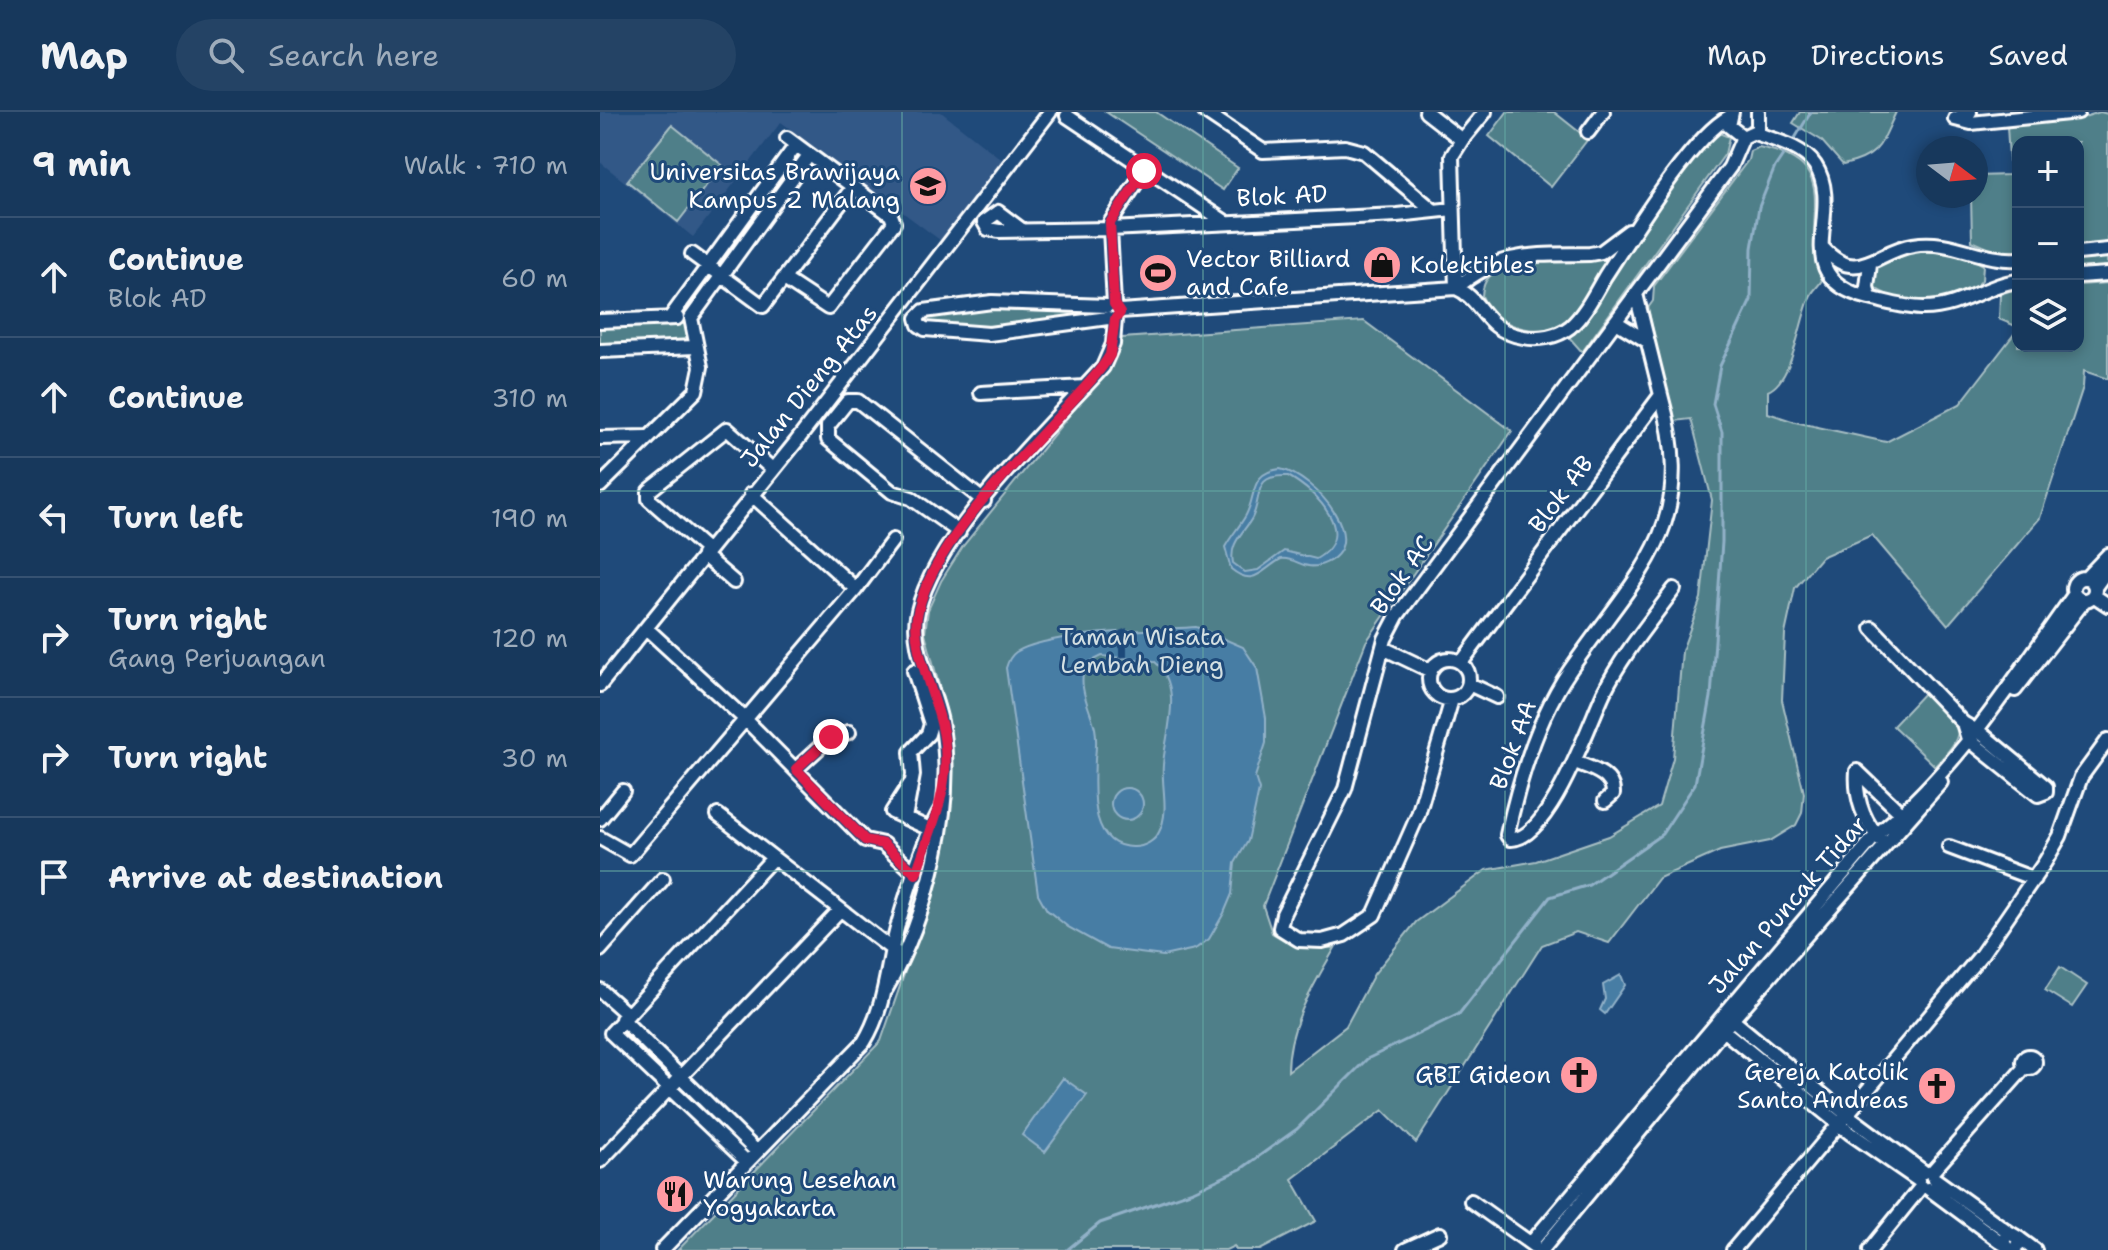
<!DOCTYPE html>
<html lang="en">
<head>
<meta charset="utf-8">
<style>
  :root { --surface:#17385c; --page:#244365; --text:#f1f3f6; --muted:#9eacbb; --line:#365272 }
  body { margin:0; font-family:"Shantell Sans",sans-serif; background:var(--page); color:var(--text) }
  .controls { position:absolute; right:24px; top:24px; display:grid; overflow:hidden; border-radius:16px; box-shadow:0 4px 12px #0003 }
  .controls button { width:72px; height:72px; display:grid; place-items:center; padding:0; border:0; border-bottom:2px solid var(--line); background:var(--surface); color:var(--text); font:40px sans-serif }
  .compass { position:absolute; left:1316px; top:24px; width:72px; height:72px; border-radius:50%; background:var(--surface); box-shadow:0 4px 12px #0003; rotate:106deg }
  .stop { position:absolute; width:24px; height:24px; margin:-18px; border:6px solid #e11d48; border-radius:50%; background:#fff }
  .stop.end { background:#e11d48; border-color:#fff; box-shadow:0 2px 8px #0008 }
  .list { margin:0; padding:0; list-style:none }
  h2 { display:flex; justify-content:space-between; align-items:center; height:104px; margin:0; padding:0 32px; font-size:34px }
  h2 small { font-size:26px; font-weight:400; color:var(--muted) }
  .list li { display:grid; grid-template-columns:52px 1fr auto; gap:24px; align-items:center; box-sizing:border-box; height:120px; padding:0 32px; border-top:2px solid var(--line) }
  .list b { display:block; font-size:30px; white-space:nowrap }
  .list p { margin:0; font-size:26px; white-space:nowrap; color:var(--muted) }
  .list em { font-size:26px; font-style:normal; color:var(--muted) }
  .icon { flex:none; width:44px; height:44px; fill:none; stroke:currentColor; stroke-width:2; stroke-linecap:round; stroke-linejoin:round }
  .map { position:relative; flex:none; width:1508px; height:1138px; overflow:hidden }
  header { display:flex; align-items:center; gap:48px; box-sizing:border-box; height:112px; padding:0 40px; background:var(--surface); border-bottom:2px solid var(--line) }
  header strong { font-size:38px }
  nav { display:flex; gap:44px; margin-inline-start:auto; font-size:28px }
  .search { width:560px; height:72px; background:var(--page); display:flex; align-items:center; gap:20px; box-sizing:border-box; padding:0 28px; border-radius:44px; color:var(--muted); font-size:30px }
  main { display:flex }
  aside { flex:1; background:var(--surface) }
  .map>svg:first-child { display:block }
</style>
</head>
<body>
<header>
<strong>Map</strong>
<div class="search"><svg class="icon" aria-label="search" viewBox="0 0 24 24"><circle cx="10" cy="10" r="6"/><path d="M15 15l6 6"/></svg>Search here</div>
<nav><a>Map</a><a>Directions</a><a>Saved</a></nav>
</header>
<main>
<aside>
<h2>9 min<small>Walk · 710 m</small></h2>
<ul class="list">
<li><svg class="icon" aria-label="ahead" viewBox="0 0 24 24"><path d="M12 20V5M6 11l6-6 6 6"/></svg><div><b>Continue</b><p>Blok AD</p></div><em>60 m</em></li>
<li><svg class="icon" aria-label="ahead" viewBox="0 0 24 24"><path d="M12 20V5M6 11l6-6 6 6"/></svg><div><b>Continue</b></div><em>310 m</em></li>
<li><svg class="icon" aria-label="left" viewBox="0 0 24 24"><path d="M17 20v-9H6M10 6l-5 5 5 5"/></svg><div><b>Turn left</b></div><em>190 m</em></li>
<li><svg class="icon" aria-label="right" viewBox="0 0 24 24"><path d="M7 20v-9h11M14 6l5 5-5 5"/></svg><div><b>Turn right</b><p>Gang Perjuangan</p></div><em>120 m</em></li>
<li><svg class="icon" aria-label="right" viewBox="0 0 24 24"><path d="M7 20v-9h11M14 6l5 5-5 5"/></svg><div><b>Turn right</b></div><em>30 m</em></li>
<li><svg class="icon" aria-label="arrive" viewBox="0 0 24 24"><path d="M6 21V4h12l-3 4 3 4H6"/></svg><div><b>Arrive at destination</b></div></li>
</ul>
</aside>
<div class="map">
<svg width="1508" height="1138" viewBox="0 0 1508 1138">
  <rect width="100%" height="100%" fill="#1f4a7a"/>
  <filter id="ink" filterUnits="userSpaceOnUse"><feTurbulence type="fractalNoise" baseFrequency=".0125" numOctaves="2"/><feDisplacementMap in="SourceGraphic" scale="16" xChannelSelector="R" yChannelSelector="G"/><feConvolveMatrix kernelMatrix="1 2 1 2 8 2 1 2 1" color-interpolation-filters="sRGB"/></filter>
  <g filter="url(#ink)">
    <path fill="#335887" d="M0 0H341L405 50 344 131 181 10 93 125 0 50Z"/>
    <path fill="#507f89" stroke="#a8bfc4" stroke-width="2" d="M506 0H556L638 56 623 78Z
      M907 0H954L988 27 951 75 889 24Z
      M1200 0H1296C1281 32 1280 45 1243 53L1221 28 1193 11Z
      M1500 0 1508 2V131L1478 134V30H1418V139L1397 140 1372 129 1371 84H1376V64L1410 63 1407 14 1481 6Z
      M72 13 122 53 78 110 27 69Z
      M1119 21 1129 25 1125 42 982 240 968 224C1024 161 1057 79 1119 21Z
      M1159 35C1250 53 1196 108 1222 168 1219 174 1214 177 1211 183 1199 207 1194 268 1168 279V301L1195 310 1286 330 1360 292 1418 217V234H1478V173L1508 171V267L1484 259 1483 275 1440 406 1348 513 1272 423 1221 445 1195 476 1185 522 1182 588 1204 681 1202 701 1196 713 1170 729 1120 739 1059 766 1009 831 976 820 942 833 816 1031 783 998 692 1067 716 1109 660 1138H636L634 1134 626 1138H78L281 929 333 779 353 685 349 610 325 521 328 498 341 469 363 434 515 247 522 226 764 209 912 319 766 530 663 794 672 821 694 834 735 836C713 874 688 914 688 959L746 914 774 862 816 810 886 758 936 749 1009 724 1059 694 1073 646 1082 539 1101 486 1112 388 1091 307 1075 309 1070 296 1048 196 1053 189 1054 174 1148 48 1150 39Z
      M1320 138 1365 143 1383 153 1382 168C1359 197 1302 196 1274 175 1265 149 1302 142 1320 138Z
      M1508 145V156L1478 159V147Z
      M1003 147 1007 149 1005 156C995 171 986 191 973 204 947 230 895 217 882 184 883 135 972 152 1003 147Z
      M1418 176V215L1399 207 1400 182Z
      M386 194 413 199 498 194 502 201 496 206C436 209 384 219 325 212L323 206Z
      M80 210 87 214 89 223 82 230 0 234V213Z
      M1327 578C1359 615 1373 614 1335 654L1293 614Z
      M1460 855 1487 873 1472 895 1445 878Z"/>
    <path fill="#477da4" stroke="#91b1c8" stroke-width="2" fill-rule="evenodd" d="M680 357C714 363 780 437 717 454 703 457 694 445 681 447 661 458 654 476 631 457L625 435C631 424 640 414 646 403 657 382 649 361 680 357ZM688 364C717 380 759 423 716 447L684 439 658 458 645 460 633 451C629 431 643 422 652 406 663 385 651 362 688 364Z
      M596 515 643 535 657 556 666 606V631L655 665 659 678 648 729 635 751 632 782 624 801 609 827 595 837 563 844 508 837 468 815 447 798 438 782 406 556C408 549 410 544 416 540 449 520 554 518 596 515ZM502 544 554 549C585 575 565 621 563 653 561 675 570 699 559 720 555 729 544 735 534 735 488 736 494 676 495 647 496 638 497 626 495 616 490 596 476 573 486 552Z
      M511 692a16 16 0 1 1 32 0a16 16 0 1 1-32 0Z
      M1021 863 1025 873 1005 902 1000 898 1005 887 1003 873Z
      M463 966 487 983 445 1040 422 1023Z"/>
    <path fill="#1f4a7a" d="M527 516V545L519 546V519Z"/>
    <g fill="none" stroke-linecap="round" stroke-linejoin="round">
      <path stroke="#91b1c8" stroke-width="3" d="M1192 31 1211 0
        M467 1138 500 1111 593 1079 641 1057 697 1017 767 947 859 902 950 785 989 773 1062 722 1095 672 1111 585 1122 430V320L1113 292 1120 254 1151 188 1152 136 1159 95 1175 55 1187 37"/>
      <g stroke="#fff" stroke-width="18">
        <path id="minor" d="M605 0 663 39 745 35 764 40 834 99
          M826 0 862 28 852 44 856 176
          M1132 0 1129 14 1143 25 1158 18V0
          M1370 0 1355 7 1371 11 1478 0
          M467 4 624 109
          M988 20 1003 0
          M1155 21C1174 28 1203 35 1215 53 1246 100 1184 165 1269 186 1287 190 1305 196 1324 196 1361 196 1387 172 1418 169
          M862 28 885 0
          M422 118 398 100 384 110 388 117 399 119 510 117V111L544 59
          M1223 136C1257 174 1276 139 1313 133 1351 126 1382 150 1418 147
          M1478 141 1508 138
          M92 142 163 194 253 75
          M1270 152 1267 175 1270 186
          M1478 164 1508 162
          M184 167 228 196 294 111 291 103 187 26
          M856 176C902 138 935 143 990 142L1001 140 1029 119
          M514 192 510 117 797 103 853 97
          M507 194 392 190 324 199 317 206 319 213 325 217 389 222 508 206
          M520 199 856 176C883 187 882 218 923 225 939 228 957 225 970 215 985 202 995 181 1005 164 1030 126 1091 25 1129 5
          M70 206 196 33
          M0 209 77 206
          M1016 210 1047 229
          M0 239 95 235
          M381 281 485 275
          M1061 283C1099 417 1039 457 970 558 938 605 919 668 907 723L910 727C949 730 990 609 1004 580 1022 543 1050 510 1074 477
          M0 326 47 325
          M0 374 96 279 101 255 91 206 209 43
          M151 382 256 477
          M359 420 311 386 292 380 228 327V314L248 289H258L384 389
          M107 438 49 387V379L127 317 172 357
          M103 443 134 470
          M1473 477a11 11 0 1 1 22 0a11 11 0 1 1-22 0Z
          M1486 466 1508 443
          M1495 475 1508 457
          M1493 483 1508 493
          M1272 516 1363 611 1382 622 1446 675V680L1438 683 1368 627 1363 611
          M47 517 145 607 265 728 283 732 316 762
          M783 536 831 559
          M829 567a20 20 0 1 1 40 0a20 20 0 1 1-40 0Z
          M861 551 1061 283 1036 182
          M869 572 897 585
          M0 573 196 330 450 0
          M1415 578 1484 489
          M852 587 818 703 774 803 744 823 722 829 699 828 680 816 683 802 745 677 785 527 797 504 1130 55 1143 25
          M975 650C990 656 1014 662 1013 682L1005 689
          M196 657 231 625 249 620
          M1257 659C1255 685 1263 710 1282 729
          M1257 659 1307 707
          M310 672 292 700 330 717
          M118 703 298 842
          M305 706 313 663 311 640 328 622 331 612 314 559
          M0 707 23 679
          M0 726 30 743 256 477 293 428
          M1349 735 1434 767
          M0 838 63 767
          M286 877C327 807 357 690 341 610 334 574 309 535 318 499 336 420 448 316 503 255L513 232 515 207
          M0 878 27 902
          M1129 905 1246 1002 1324 1060
          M22 907 157 1040
          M1119 915 1250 1021 1318 1068
          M1423 950a6 6 0 1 1 12 0a6 6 0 1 1-12 0Z
          M0 1049 240 798
          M147 1050 11 921 172 747
          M1331 1061 1425 955
          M1335 1067 1410 1121
          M1329 1077 1402 1131
          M871 1089 934 1134
          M1420 1127 1435 1138
          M931 1131 1276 723C1357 659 1414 566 1474 483
          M62 1138 264 930C281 902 285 873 291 842 298 807 323 726 341 697
          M805 1138 840 1122
          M942 1138 1123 918 1341 670
          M1133 1138 1381 843 1445 750 1460 724 1481 665 1508 628
          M1270 1138 1321 1075
          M1408 1138 1402 1128 1410 1121 1420 1127 1415 1138"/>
      </g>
      <use href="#minor" stroke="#1f4a7a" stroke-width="12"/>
    </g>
  </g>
  <g fill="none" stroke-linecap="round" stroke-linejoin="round" filter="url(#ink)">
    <path stroke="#e11d48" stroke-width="10" d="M231 625 196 657 265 728 283 732 316 762C330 718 349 681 345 634 342 591 308 538 318 499 336 425 418 350 468 294 482 278 499 262 510 243L515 207 520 201 514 192 510 111 544 59"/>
  </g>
  <path fill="none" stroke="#63a6a1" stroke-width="2" stroke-opacity="0.55" d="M302 0V1138M603 0V1138M905 0V1138M1206 0V1138M0 379H1508M0 759H1508"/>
  <defs>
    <g id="university-disc" transform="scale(2)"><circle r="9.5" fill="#ff9aa2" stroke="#1f4a7a"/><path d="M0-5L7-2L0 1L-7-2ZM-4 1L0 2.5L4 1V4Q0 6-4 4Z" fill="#111"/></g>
    <g id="shop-disc" transform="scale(2)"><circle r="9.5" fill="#ff9aa2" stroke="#1f4a7a"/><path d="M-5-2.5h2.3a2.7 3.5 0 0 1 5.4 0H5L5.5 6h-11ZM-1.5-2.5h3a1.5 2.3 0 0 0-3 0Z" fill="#111"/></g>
    <g id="stadium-disc" transform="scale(2)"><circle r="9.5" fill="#ff9aa2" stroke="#1f4a7a"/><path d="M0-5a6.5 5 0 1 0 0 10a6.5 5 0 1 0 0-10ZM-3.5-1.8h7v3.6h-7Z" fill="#111"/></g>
    <g id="church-disc" transform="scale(2)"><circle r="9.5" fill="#ff9aa2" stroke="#1f4a7a"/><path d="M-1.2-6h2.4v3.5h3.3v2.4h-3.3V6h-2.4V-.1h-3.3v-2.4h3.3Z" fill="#111"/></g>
    <g id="restaurant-disc" transform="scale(2)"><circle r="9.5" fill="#ff9aa2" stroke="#1f4a7a"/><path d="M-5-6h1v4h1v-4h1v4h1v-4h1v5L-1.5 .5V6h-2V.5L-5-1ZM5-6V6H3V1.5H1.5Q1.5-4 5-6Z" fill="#111"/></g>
  </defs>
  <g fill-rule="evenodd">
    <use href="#university-disc" x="328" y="74"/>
    <use href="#shop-disc" x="782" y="153"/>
    <use href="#stadium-disc" x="558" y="161"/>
    <use href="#church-disc" x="979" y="963"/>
    <use href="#church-disc" x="1337" y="974"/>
    <use href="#restaurant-disc" x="75" y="1082"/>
  </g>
  <g text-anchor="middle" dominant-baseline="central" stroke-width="6" stroke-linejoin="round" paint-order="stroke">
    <g font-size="24" fill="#fff" stroke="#1f4a7a" text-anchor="end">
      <text x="300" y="60">Universitas Brawijaya<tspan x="300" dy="28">Kampus 2 Malang</tspan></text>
      <text x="586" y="147" text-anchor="start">Vector Billiard<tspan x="586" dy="28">and Cafe</tspan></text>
      <text x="810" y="153" text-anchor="start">Kolektibles</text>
      <text x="1309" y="960">Gereja Katolik<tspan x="1309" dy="28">Santo Andreas</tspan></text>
      <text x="951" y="963">GBI Gideon</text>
      <text x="103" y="1068" text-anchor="start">Warung Lesehan<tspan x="103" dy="28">Yogyakarta</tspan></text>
    </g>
    <g font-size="24" fill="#fff" stroke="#1f4a7a">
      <text transform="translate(682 84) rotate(-3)">Blok AD</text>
      <text transform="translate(209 274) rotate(-51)">Jalan Dieng Atas</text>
      <text transform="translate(961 382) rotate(-53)">Blok AB</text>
      <text transform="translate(802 463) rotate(-55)">Blok AC</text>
      <text transform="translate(913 633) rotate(-70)">Blok AA</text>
      <text transform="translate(1188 793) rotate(-49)">Jalan Puncak Tidar</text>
    </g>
    <g font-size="24" fill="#d3dfe2" stroke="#1f4a7a">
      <text x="542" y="525">Taman Wisata<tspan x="542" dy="28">Lembah Dieng</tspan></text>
    </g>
  </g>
</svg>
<div class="controls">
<button>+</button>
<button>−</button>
<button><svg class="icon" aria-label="layers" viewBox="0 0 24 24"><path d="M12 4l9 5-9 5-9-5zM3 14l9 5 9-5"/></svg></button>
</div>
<svg class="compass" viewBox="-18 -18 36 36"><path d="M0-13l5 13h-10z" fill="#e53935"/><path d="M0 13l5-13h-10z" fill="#9eacbb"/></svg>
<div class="stop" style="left:544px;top:59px"></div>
<div class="stop end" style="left:231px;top:625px"></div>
</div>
</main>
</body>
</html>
